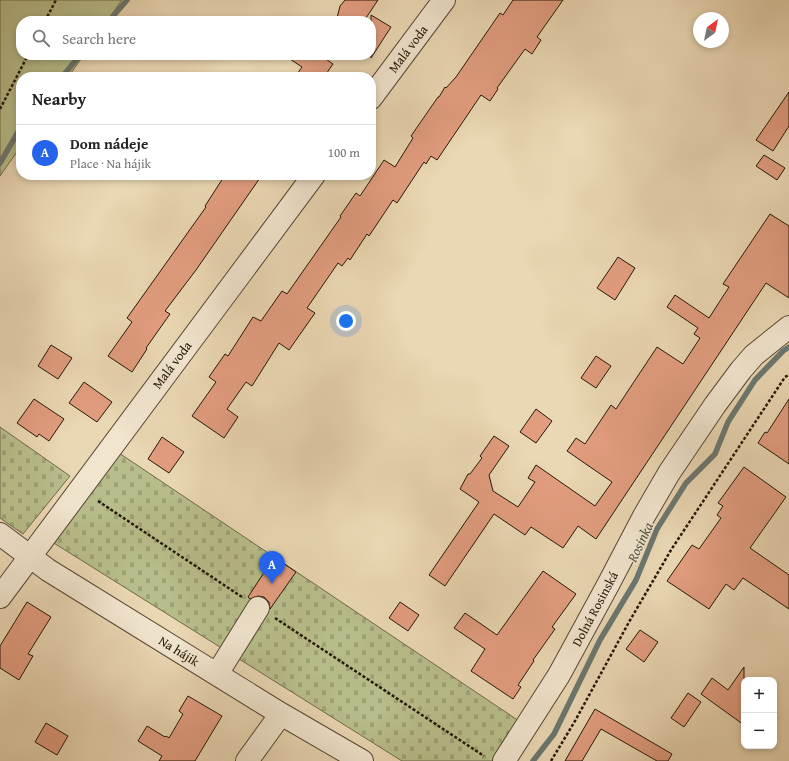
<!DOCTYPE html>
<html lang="en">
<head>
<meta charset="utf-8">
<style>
  :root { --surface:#fff; --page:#f6f6f6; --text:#222; --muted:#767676; --line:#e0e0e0; --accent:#2563eb }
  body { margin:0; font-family:"Gentium Book Plus",serif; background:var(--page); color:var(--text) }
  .controls { position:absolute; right:12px; bottom:12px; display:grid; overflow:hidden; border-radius:8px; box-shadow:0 2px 6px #0003 }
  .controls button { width:36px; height:36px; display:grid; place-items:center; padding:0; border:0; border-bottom:1px solid var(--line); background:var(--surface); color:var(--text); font:20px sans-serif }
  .compass { position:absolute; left:693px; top:12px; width:36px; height:36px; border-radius:50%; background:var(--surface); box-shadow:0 2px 6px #0003; rotate:33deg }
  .you { position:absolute; left:346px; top:321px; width:14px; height:14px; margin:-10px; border:3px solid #fff; border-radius:50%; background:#1a73e8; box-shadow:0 0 0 6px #1a73e833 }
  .badge { display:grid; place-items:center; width:26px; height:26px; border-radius:50%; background:var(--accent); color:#fff; font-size:13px; font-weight:700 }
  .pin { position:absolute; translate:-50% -33px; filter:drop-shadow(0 1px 2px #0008) }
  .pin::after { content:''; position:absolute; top:21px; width:14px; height:12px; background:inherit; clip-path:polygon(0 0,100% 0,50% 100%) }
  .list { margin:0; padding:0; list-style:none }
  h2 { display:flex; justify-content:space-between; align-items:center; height:52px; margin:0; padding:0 16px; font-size:17px }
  h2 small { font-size:13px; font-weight:400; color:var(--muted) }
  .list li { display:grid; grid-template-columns:26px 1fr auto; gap:12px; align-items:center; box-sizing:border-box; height:56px; padding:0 16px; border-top:1px solid var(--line) }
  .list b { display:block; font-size:15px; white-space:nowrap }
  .list p { margin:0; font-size:13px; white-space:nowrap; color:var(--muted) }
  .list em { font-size:13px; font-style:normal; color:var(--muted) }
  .icon { flex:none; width:22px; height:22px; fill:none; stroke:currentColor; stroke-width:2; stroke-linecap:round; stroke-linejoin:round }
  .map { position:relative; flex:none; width:789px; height:761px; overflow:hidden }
  .search { position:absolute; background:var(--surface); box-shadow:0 2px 6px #0003; left:16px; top:16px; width:360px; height:44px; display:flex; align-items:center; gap:10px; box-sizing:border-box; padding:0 14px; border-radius:16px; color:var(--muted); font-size:15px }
  .panel { position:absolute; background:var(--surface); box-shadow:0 2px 6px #0003; left:16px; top:72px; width:360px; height:108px; border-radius:16px }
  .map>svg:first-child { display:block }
</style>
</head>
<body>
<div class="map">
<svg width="789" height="761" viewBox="0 0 789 761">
  <defs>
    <pattern id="cemetery-stones" width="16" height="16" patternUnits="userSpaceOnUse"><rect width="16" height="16" fill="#b8be8b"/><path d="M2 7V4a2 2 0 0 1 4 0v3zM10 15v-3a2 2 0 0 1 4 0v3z" fill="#9ea377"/></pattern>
  </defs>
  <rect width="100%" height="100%" fill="#ead7b3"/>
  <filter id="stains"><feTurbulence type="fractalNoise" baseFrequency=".005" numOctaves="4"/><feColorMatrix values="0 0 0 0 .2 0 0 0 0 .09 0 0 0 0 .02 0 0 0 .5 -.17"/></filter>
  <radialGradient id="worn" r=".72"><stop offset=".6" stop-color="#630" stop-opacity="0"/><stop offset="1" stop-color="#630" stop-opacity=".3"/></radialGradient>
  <path fill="#b8be8b" stroke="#6e6a4a" d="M0 0H122L107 21H21V55H84L68 77H21V146L0 176Z"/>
  <path fill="url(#cemetery-stones)" stroke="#6e6a4a" d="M0 427 70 476 23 534 0 518Z
    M113 449 522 723 497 761H402L49 540Z"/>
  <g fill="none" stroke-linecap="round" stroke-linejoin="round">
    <path stroke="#6b7770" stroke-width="5.5" d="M109 21 127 0
      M62 77 80 55
      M0 163 21 127
      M533 761 554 734 600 640 636 580 657 529 686 483 715 454 728 422 755 380 783 351 789 347"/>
  </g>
  <path fill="#e29d7f" stroke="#241709" d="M345 0H378L364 21H352L337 18 340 6Z
    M513 0H563L537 37 541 40 532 54 525 49 497 88 498 89 490 101 481 95 437 160 431 156 426 164 424 162 397 203 393 200 369 236 367 234 350 260 348 258 342 266 338 263 307 308 315 313 289 350 279 343 252 386 246 382 227 409 238 417 224 438 192 416 216 382 209 377 225 354 228 356 253 317 261 321 282 291 287 294 341 217 340 216 356 193 360 196 384 160 395 167 413 138 411 136 438 97H439L445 87 446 88 456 77 500 13 503 15Z
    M371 15 391 27 371 58Z
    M284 55H320L333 64 324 77H295L302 67Z
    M789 92V126L773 151 756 140Z
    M764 155 785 168 777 180 756 166Z
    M225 175H262L196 270 165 311 170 314 146 348 147 349 132 372 108 356 132 322 127 318 206 207 205 206Z
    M770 214 789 226V298L766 283 596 539 578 526 563 548 531 527 525 535 494 514 445 586 429 575 479 502 460 489 468 474H470L482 458 480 456 494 436 509 446 489 475 493 491 518 507 535 482 528 478 536 465 595 506 612 482 567 451 576 438 585 444 611 405 616 409 657 347 683 364 700 338 694 334 698 328 667 307 675 295 709 318 729 287 723 284Z
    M618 257 635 268 615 300 597 288Z
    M51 345 72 358 58 379 38 366Z
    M596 356 611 366 596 388 581 378Z
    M84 382 112 402 97 422 69 403Z
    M34 399 64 419 49 441 39 434 37 437 17 423Z
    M789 399V464L758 443 765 432 767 433Z
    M536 409 552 421 536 443 520 432Z
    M162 437 184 452 169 473 148 459Z
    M744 467 786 497 750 548 789 575V609L743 578 734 590 726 584 709 609 667 581 692 545 699 549 721 518 717 515 723 506 718 503Z
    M277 559 296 572 270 609 269 602 264 597 258 596 250 599 248 597 267 568 270 570Z
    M543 571 576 594 552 627 555 629 533 660 534 661 518 685 521 687 513 699 471 671 485 649 454 628 465 613 497 635Z
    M27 602 51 617 28 654 33 656 19 680 0 668V646Z
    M400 602 419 615 408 631 389 618Z
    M640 630 658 642 644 662 626 649Z
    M744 667V725L701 694 712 678 728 690Z
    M688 693 701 702 684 727 671 718Z
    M188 696 222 716 195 761H159L162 756 138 741 147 726 165 737 166 736 169 738 183 714 179 711Z
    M595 709 672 754 668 761H657L601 729 582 761H565Z
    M46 723 68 736 57 755 35 742Z"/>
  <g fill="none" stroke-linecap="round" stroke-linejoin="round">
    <g stroke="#564734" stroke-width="24">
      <path id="minor" d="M371 98 444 0
        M0 534 48 570 281 714 362 761
        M0 597 314 175
        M217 674 258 608
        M247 761 281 714
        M504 761 559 675 609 583 644 516 669 473 715 405 741 370 754 355 789 327"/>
    </g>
    <path stroke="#241709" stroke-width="2.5" stroke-dasharray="3 2" stroke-linecap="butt" d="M45 21 56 0
      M0 109 28 55
      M98 501 242 597
      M275 618 484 756
      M551 761 575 721 629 622 671 550 785 377 789 375"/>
    <use href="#minor" stroke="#f1e5ce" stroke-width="22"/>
  </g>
  <g text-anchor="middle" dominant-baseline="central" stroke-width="3" stroke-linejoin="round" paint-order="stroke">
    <g font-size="13" fill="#241709" stroke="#f1e5ce">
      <text transform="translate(408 49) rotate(-53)">Malá voda</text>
      <text transform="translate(172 365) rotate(-53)">Malá voda</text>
      <text transform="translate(595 609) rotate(-62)">Dolná Rosinská</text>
      <text transform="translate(179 651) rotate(32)">Na hájik</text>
    </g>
    <g font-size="14" font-style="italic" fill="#4e4f45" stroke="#f1e5ce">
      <text transform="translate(640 542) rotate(-65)">Rosinka</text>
    </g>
  </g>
  <rect width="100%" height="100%" filter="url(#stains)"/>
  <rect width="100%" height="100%" fill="url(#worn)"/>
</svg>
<div class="controls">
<button>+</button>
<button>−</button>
</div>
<svg class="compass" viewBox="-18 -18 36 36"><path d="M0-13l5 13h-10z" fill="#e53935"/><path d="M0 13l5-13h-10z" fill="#767676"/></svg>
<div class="you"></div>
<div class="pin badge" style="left:272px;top:584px">A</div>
<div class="search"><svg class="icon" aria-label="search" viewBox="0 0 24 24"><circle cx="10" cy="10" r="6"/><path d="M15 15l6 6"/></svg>Search here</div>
<section class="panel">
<h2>Nearby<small></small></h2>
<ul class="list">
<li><span class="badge">A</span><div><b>Dom nádeje</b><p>Place · Na hájik</p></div><em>100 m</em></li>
</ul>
</section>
</div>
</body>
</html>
